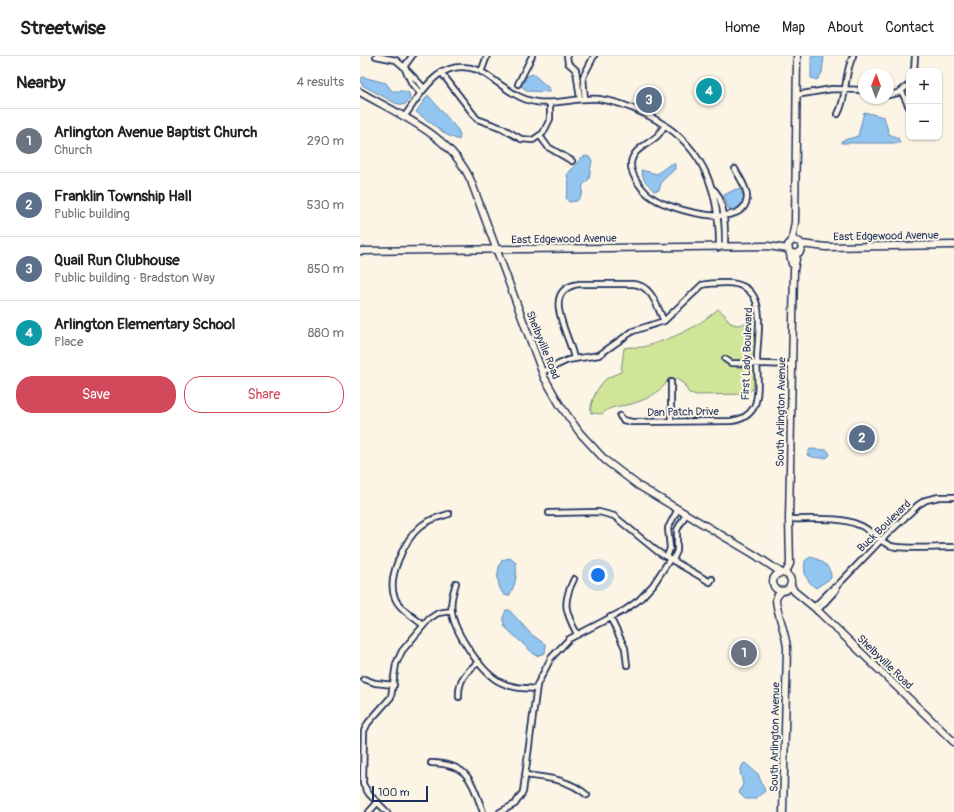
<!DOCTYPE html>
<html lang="en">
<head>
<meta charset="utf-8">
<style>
  :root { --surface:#fff; --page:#f2f2f2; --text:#202124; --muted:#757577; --line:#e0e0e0; --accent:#d1495b }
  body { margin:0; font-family:Pangolin,sans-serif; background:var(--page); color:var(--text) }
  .controls { position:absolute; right:12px; top:12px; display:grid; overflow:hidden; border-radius:8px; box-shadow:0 1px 3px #0004 }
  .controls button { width:36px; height:36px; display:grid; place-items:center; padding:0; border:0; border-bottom:1px solid var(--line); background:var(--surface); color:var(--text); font:20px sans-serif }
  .compass { position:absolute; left:498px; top:12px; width:36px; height:36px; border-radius:50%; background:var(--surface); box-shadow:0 1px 3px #0004; rotate:1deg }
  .scale { position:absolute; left:12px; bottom:10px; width:56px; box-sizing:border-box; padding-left:4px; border:2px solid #1b2f5e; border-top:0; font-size:11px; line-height:14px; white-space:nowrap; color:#1b2f5e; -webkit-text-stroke:3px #fcf5e5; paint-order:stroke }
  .you { position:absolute; left:238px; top:519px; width:14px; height:14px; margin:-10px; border:3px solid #fff; border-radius:50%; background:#1a73e8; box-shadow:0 0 0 6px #1a73e833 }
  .badge { display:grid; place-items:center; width:26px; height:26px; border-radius:50%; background:var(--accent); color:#fff; font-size:13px; font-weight:700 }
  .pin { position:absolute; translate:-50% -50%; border:2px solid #fff; box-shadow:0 1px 4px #0006 }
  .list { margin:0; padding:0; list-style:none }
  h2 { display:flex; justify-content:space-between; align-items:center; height:52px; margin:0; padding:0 16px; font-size:17px }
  h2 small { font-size:13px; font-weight:400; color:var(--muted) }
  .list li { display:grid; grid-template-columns:26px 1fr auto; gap:12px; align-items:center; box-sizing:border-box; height:64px; padding:0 16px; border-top:1px solid var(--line) }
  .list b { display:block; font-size:15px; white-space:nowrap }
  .list p { margin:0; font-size:13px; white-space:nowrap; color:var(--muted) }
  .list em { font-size:13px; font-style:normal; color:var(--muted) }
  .actions { display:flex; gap:8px; padding:12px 16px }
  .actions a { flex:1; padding:9px 0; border:1px solid var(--accent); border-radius:16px; text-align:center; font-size:14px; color:var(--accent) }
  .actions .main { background:var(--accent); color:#fff }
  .map { position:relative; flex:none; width:594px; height:756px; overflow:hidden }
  header { display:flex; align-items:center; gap:24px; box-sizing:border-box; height:56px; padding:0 20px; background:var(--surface); border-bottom:1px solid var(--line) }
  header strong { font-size:19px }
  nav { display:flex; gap:22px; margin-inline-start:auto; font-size:14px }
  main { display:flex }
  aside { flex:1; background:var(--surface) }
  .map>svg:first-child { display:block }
</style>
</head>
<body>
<header>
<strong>Streetwise</strong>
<nav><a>Home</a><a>Map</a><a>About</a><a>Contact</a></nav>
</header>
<main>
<aside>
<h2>Nearby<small>4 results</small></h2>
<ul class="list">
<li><span class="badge" style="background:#6b7280">1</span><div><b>Arlington Avenue Baptist Church</b><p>Church</p></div><em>290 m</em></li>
<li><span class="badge" style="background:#5c6f8a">2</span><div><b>Franklin Township Hall</b><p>Public building</p></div><em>530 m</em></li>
<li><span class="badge" style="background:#5c6f8a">3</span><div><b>Quail Run Clubhouse</b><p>Public building · Bradston Way</p></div><em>850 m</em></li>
<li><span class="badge" style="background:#0f9aa8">4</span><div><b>Arlington Elementary School</b><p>Place</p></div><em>880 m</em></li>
</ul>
<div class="actions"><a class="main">Save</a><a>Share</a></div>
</aside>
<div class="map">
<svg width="594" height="756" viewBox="0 0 594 756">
  <rect width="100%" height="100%" fill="#fcf5e5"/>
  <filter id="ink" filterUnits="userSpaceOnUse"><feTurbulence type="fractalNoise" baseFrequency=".025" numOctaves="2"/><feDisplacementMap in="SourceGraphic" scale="8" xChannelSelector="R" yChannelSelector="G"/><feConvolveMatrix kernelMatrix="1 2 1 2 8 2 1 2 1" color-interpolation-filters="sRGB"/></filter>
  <g filter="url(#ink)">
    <path fill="#d1e599" stroke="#768a7c" d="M358 253 364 258 370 267 377 269 390 267 393 271 397 308V330L386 338 337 339 329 337 323 327 314 322 308 324C300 337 286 344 271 348 260 351 251 349 242 358L231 357C229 347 238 330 246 323 250 320 256 318 261 316L264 292C271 290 276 292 283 291 313 282 334 274 358 253Z"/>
    <path fill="#92c5ef" stroke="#6289b5" d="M451 0H464L462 17 457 24 451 22Z
      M173 18 190 33V36L168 35 161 30 167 20Z
      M3 21 26 27 32 35H44L49 37 50 43 44 49 35 47 2 29 0 23Z
      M68 39 98 74 100 79 99 84 87 79 56 56Z
      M504 56 524 61 529 78 538 82 540 87H481V85L498 80Z
      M226 100 229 101 232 104 229 123 223 129 222 139 217 145 209 146 206 142 209 128 207 119 221 102Z
      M310 108H315V113L302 125 299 134 294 135 284 124 281 114 297 118Z
      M376 133 382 134C386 144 382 152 371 154L368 152 364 139Z
      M450 393 467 394 470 398 468 401C461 403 454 402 447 399Z
      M450 501C461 503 472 511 471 522L456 532C446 525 443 517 445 505Z
      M150 502 156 507C157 520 156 528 149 540L144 539C136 529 136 515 142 504Z
      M146 554H149L171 578 186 589 185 597 176 600 145 571 143 562Z
      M385 707 398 718 405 735 395 743H385L379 737 383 728 380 715 383 708Z"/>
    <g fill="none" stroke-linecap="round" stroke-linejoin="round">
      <g stroke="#1b2f5e" stroke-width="8">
        <path id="minor" d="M16 0 36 4 44 11 52 0
          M207 0 208 7 216 14 220 43
          M554 15 555 0
          M81 16 117 63 142 72 161 83 173 84 183 77 190 63V47
          M121 16 127 0
          M158 28 172 0
          M542 36 549 51
          M60 37 52 28 44 11 64 32
          M436 39 472 33 504 34
          M528 39 538 37 549 29
          M225 43 223 21 234 0
          M478 58C488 39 483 20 493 0
          M44 61C62 36 80 0 118 14 125 17 132 23 138 27 150 35 161 44 176 46 197 49 218 41 239 43 255 45 271 51 285 58 342 85 360 132 359 192
          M305 69C302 73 300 78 296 81 287 89 273 93 271 107 270 119 283 136 293 142 309 153 386 176 387 141 387 131 379 121 375 113
          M180 80 188 91 212 105
          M353 133C366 143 365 177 365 191
          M214 303C211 280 178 234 219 228H273C292 229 297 251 304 265
          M365 303 371 307 432 309
          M182 316 208 304 239 299 273 275 304 265 342 229C350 227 358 227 366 227 409 227 398 272 397 302 397 317 400 338 394 351 389 360 381 364 371 365L272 366 263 364 260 360
          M311 326V365
          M189 457 239 456 254 460 298 496 350 526 352 523
          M429 463C452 464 479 460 499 469 513 474 521 489 536 491 554 493 575 491 594 491
          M307 501 310 492 308 472 318 453
          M313 504 317 495V474L326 458
          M214 523C202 547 205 555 217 578
          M96 527C93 537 90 546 92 557 95 577 122 617 140 626 151 632 164 632 176 633
          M477 530 521 484 558 449 566 444 579 441H594
          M454 551 473 532 477 530 476 534 457 555
          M250 561 265 592 267 609
          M63 569C54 561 39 553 35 542 26 522 45 483 61 470 69 463 79 461 89 458
          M4 623 15 627 34 629
          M99 641C98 625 106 615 119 606
          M71 707C109 708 111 724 123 756
          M165 719C189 722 208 723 227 739
          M9 756 18 746
          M27 756 9 738 3 728 4 675 8 667 31 641 36 608 42 595 69 563 78 557 92 555
          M140 756 155 748 163 736 177 629 191 602 209 583 265 554 279 544 293 529 310 503"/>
      </g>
      <g stroke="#1b2f5e" stroke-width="9">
        <path id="secondary" d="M0 36C41 60 91 79 111 125L184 321 200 349 220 377 245 404 279 430 395 499 422 517
          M432 184 435 166 437 0
          M441 188 466 191 594 189
          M0 195 408 190 428 193
          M430 196 435 198 440 196 442 191 440 186 433 184 428 189 432 208
          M413 526a9 9 0 1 1 18 0a9 9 0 1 1-18 0Z
          M425 518 430 508 429 463 434 214 437 197
          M431 529 434 535 456 553 594 686
          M422 535C419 538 417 539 416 543 415 551 427 580 427 593L423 756"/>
      </g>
      <use href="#minor" stroke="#fcf5e5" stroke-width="4.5"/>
      <use href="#secondary" stroke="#fcf5e5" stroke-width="6"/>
    </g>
  </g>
  <g text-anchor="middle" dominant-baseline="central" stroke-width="4" stroke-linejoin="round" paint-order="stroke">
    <g font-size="11" fill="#1b2f5e" stroke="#fcf5e5">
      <text transform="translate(526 180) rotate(-1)">East Edgewood Avenue</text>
      <text transform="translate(204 183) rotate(-1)">East Edgewood Avenue</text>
      <text transform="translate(183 289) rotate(68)">Shelbyville Road</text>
      <text transform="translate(387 298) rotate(-88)">First Lady Boulevard</text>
      <text transform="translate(323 356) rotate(-1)">Dan Patch Drive</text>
      <text transform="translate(421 356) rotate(-89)">South Arlington Avenue</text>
      <text transform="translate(524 470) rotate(-44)">Buck Boulevard</text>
      <text transform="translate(525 606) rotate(44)">Shelbyville Road</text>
      <text transform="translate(415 681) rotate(-89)">South Arlington Avenue</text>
    </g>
  </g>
</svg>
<div class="controls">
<button>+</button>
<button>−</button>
</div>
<svg class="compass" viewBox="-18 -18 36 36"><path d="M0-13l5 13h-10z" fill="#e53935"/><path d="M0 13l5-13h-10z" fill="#757577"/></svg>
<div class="scale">100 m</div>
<div class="you"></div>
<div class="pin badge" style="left:384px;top:597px;background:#6b7280">1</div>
<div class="pin badge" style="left:502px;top:382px;background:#5c6f8a">2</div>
<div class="pin badge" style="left:289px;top:44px;background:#5c6f8a">3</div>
<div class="pin badge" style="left:349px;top:35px;background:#0f9aa8">4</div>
</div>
</main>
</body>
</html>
